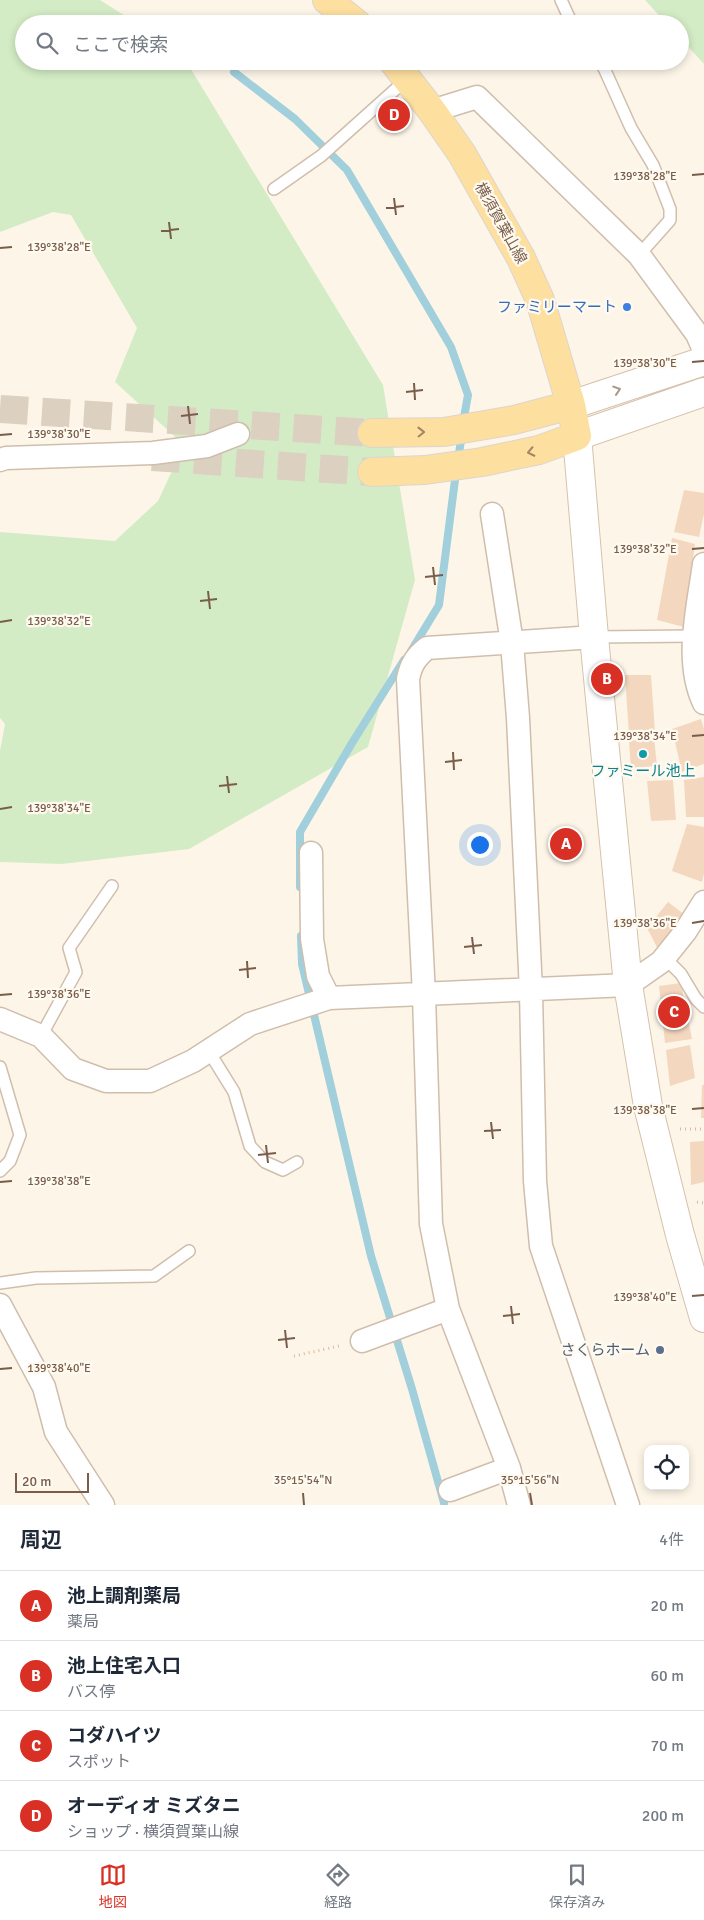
<!DOCTYPE html>
<html lang="ja">
<head>
<meta charset="utf-8">
<style>
  :root { --surface:#fff; --page:#f6f6f7; --text:#1f2937; --muted:#747a83; --line:#e0e1e3; --accent:#d93025 }
  body { margin:0; font-family:Signika,"Noto Sans JP",sans-serif; background:var(--page); color:var(--text) }
  .controls { position:absolute; right:15px; bottom:15px; display:grid; overflow:hidden; border-radius:10px; box-shadow:0 2px 8px #0003 }
  .controls button { width:45px; height:45px; display:grid; place-items:center; padding:0; border:0; border-bottom:1px solid var(--line); background:var(--surface); color:var(--text); font:25px sans-serif }
  .scale { position:absolute; left:15px; bottom:12px; width:74px; box-sizing:border-box; padding-left:5px; border:2px solid #795d4a; border-top:0; font-size:14px; line-height:18px; white-space:nowrap; color:#795d4a; -webkit-text-stroke:4px #fffaf0; paint-order:stroke }
  .you { position:absolute; left:479px; top:844px; width:18px; height:18px; margin:-12px; border:4px solid #fff; border-radius:50%; background:#1a73e8; box-shadow:0 0 0 8px #1a73e833 }
  .badge { display:grid; place-items:center; width:32px; height:32px; border-radius:50%; background:var(--accent); color:#fff; font-size:16px; font-weight:700 }
  .pin { position:absolute; translate:-50% -50%; border:2px solid #fff; box-shadow:0 1px 5px #0006 }
  .list { margin:0; padding:0; list-style:none }
  h2 { display:flex; justify-content:space-between; align-items:center; height:65px; margin:0; padding:0 20px; font-size:21px }
  h2 small { font-size:16px; font-weight:400; color:var(--muted) }
  .list li { display:grid; grid-template-columns:32px 1fr auto; gap:15px; align-items:center; box-sizing:border-box; height:70px; padding:0 20px; border-top:1px solid var(--line) }
  .list b { display:block; font-size:19px; white-space:nowrap }
  .list p { margin:0; font-size:16px; white-space:nowrap; color:var(--muted) }
  .list em { font-size:16px; font-style:normal; color:var(--muted) }
  .icon { flex:none; width:28px; height:28px; fill:none; stroke:currentColor; stroke-width:2; stroke-linecap:round; stroke-linejoin:round }
  .map { position:relative; flex:none; width:704px; height:1505px; overflow:hidden }
  .search { position:absolute; background:var(--surface); box-shadow:0 2px 8px #0003; left:15px; right:15px; top:15px; height:55px; display:flex; align-items:center; gap:12px; box-sizing:border-box; padding:0 18px; border-radius:28px; color:var(--muted); font-size:19px }
  .sheet { height:345px; background:var(--surface) }
  nav { display:flex; justify-content:space-around; align-items:center; box-sizing:border-box; height:70px; border-top:1px solid var(--line); background:var(--surface); font-size:14px; color:var(--muted) }
  nav a { display:grid; justify-items:center; gap:2px }
  nav .on { color:var(--accent) }
  .map>svg:first-child { display:block }
</style>
</head>
<body>
<div class="map">
<svg width="704" height="1505" viewBox="0 0 704 1505">
  <rect width="100%" height="100%" fill="#fdf6e8"/>
  <path fill="#d3ecc5" d="M0 0H100L138 24H24V61H186L383 385 415 580 368 747 189 849 62 864 0 862V751L5 724 0 718V532L115 541 158 501 184 445 115 382 137 328 71 215 53 212 0 232Z
    M645 0H704V64L680 38V24H667Z"/>
  <g fill="none" stroke-linecap="round" stroke-linejoin="round">
    <path stroke="#a1cfdb" stroke-width="8" d="M234 72 295 119 347 170 451 347 468 395 463 423
      M458 460 462 434
      M411 651 439 605 456 472
      M300 887V832L352 743 404 660
      M301 936 302 964 371 1256 412 1389 444 1503"/>
  </g>
  <path fill="#f4d7bf" d="M684 490 704 493V514L699 537 674 532Z
    M672 538 695 544 684 627 657 620Z
    M625 675H651L655 732 629 735Z
    M701 719 704 729V764L682 772 672 729Z
    M654 737 657 766 631 768 629 741Z
    M704 777V817H686L684 780Z
    M673 780 676 820 651 821 647 781Z
    M687 824 704 827V874L702 882 672 871Z
    M668 902 685 915 660 953 647 928Z
    M681 983 692 1039 665 1043 659 986Z
    M690 1045 695 1078 670 1086 666 1050Z
    M702 1085H704V1118H701Z
    M704 1141V1182L691 1185 690 1142Z"/>
  <g fill="none" stroke-linecap="round" stroke-linejoin="round">
    <path stroke="#dcd0c0" stroke-width="28" stroke-dasharray="28 14" stroke-linecap="butt" d="M0 409 372 433
      M152 457 372 472"/>
    <g stroke="#d0bead" stroke-width="14">
      <path id="lane" d="M561 0 572 24
        M598 61 604 68 631 128 653 165 670 209V220L639 255
        M274 189 321 156 407 79
        M594 637 694 636
        M665 958 681 974 696 999 704 1007
        M41 1036 76 972 69 948 112 886
        M208 1050 234 1092 250 1146 265 1162 283 1170 297 1162
        M0 1067 20 1135 10 1161 0 1171
        M0 1283 36 1278 154 1276 189 1251"/>
    </g>
    <g stroke="#d0bead" stroke-width="25">
      <path id="street" d="M432 111 477 97 639 255 697 334 704 350
        M0 460 6 458 153 453 207 446 238 434
        M492 514 512 643 518 718 531 991 535 1181 541 1246 628 1505
        M704 564C698 608 684 661 704 703
        M311 853 312 939 318 976 329 998
        M0 1019 41 1036 73 1069 106 1081H150L193 1061 250 1024 329 998 628 985 661 962 685 932 704 902
        M0 1305 44 1387 56 1432 103 1505
        M362 1341 448 1309
        M450 1490 509 1468
        M519 1505 509 1468 448 1309 431 1224 424 995 408 679C411 664 416 657 427 648L594 637"/>
    </g>
    <g stroke="#d6c1ac" stroke-width="30">
      <path id="secondary" d="M704 392 577 436 594 637 628 985 648 1106 680 1235 704 1318
        M571 405 704 361"/>
    </g>
    <g stroke="#dcd5d0" stroke-width="30">
      <path id="primary" d="M327 0 357 24
        M372 433 444 432 514 420 571 405
        M372 472 425 470 482 462 539 450 577 436 571 405 540 300 521 258 462 154 432 111 393 61"/>
    </g>
    <path stroke="#d9baa1" stroke-width="3" stroke-dasharray="1 4" stroke-linecap="butt" d="M680 1129H704
      M697 1202 704 1203
      M294 1356 339 1346"/>
    <use href="#lane" stroke="#fff" stroke-width="11"/>
    <use href="#street" stroke="#fff" stroke-width="22"/>
    <use href="#secondary" stroke="#fff" stroke-width="28"/>
    <use href="#primary" stroke="#fddf9f" stroke-width="28"/>
  </g>
  <defs><path id="oneway-chevron" d="M-2-3.5L2.5 0L-2 3.5" fill="none" stroke-width="1.6" stroke-linecap="round" stroke-linejoin="round" transform="scale(1.25)"/></defs>
  <use stroke="#a89689" href="#oneway-chevron" transform="translate(617 390) rotate(-18)"/>
  <g stroke="#a18464">
    <use href="#oneway-chevron" transform="translate(421 432) rotate(-1)"/>
    <use href="#oneway-chevron" transform="translate(531 452) rotate(168)"/>
  </g>
  <path fill="none" stroke="#795d4a" stroke-width="2" d="M692 175 704 174M394 198 396 215M386 208 404 206M169 222 171 239M161 231 179 229M0 248 12 247M692 362 704 361M414 383 415 400M406 392 423 390M188 406 190 424M181 416 198 414M0 435 12 434M692 549 704 548M433 567 435 585M425 577 443 575M208 591 210 609M200 601 217 599M0 622 12 620M692 736 704 735M453 752 454 770M445 762 462 760M227 776 229 793M219 786 237 784M0 809 12 807M692 923 704 921M472 937 474 954M464 947 482 945M247 961 248 978M239 970 256 968M0 995 12 994M692 1109 704 1108M491 1122 493 1139M484 1131 501 1130M266 1145 268 1163M258 1155 276 1153M0 1182 12 1181M692 1296 704 1295M511 1306 513 1324M503 1316 520 1314M285 1330 287 1348M278 1340 295 1338M0 1369 12 1368M303 1493 304 1505M530 1493 532 1505"/>
  <circle fill="#3f7fe0" stroke="#fffaf0" stroke-width="2" cx="627" cy="307" r="5"/>
  <circle fill="#0f9aa8" stroke="#fffaf0" stroke-width="2" cx="643" cy="754" r="5"/>
  <circle fill="#5c6f8a" stroke="#fffaf0" stroke-width="2" cx="660" cy="1350" r="5"/>
  <g text-anchor="middle" dominant-baseline="central" stroke-width="4.5" stroke-linejoin="round" paint-order="stroke">
    <g font-size="15" fill="#795d4a" stroke="#fffaf0">
      <text transform="translate(501 223) rotate(61)">横須賀葉山線</text>
    </g>
    <g font-size="15" fill="#366cbe" stroke="#fffaf0" text-anchor="end">
      <text x="617" y="307">ファミリーマート</text>
    </g>
    <g font-size="15" fill="#0d838f" stroke="#fffaf0">
      <text x="643" y="771">ファミール池上</text>
    </g>
    <g font-size="15" fill="#4e5e75" stroke="#fffaf0" text-anchor="end">
      <text x="650" y="1350">さくらホーム</text>
    </g>
  </g>
  <g font-size="12" text-anchor="middle" fill="#795d4a" stroke="#fffaf0" stroke-width="4.5" stroke-linejoin="round" paint-order="stroke">
    <text x="645" y="180">139°38'28"E</text>
    <text x="59" y="251">139°38'28"E</text>
    <text x="645" y="367">139°38'30"E</text>
    <text x="59" y="438">139°38'30"E</text>
    <text x="645" y="553">139°38'32"E</text>
    <text x="59" y="625">139°38'32"E</text>
    <text x="645" y="740">139°38'34"E</text>
    <text x="59" y="812">139°38'34"E</text>
    <text x="645" y="927">139°38'36"E</text>
    <text x="59" y="998">139°38'36"E</text>
    <text x="645" y="1114">139°38'38"E</text>
    <text x="59" y="1185">139°38'38"E</text>
    <text x="645" y="1301">139°38'40"E</text>
    <text x="59" y="1372">139°38'40"E</text>
    <text x="303" y="1484">35°15'54"N</text>
    <text x="530" y="1484">35°15'56"N</text>
  </g>
</svg>
<div class="controls">
<button><svg class="icon" aria-label="locate" viewBox="0 0 24 24"><circle cx="12" cy="12" r="6"/><path d="M12 2v4M12 18v4M2 12h4M18 12h4"/></svg></button>
</div>
<div class="scale">20 m</div>
<div class="you"></div>
<div class="pin badge" style="left:566px;top:844px">A</div>
<div class="pin badge" style="left:607px;top:679px">B</div>
<div class="pin badge" style="left:674px;top:1012px">C</div>
<div class="pin badge" style="left:394px;top:115px">D</div>
<div class="search"><svg class="icon" aria-label="search" viewBox="0 0 24 24"><circle cx="10" cy="10" r="6"/><path d="M15 15l6 6"/></svg>ここで検索</div>
</div>
<section class="sheet">
<h2>周辺<small>4件</small></h2>
<ul class="list">
<li><span class="badge">A</span><div><b>池上調剤薬局</b><p>薬局</p></div><em>20 m</em></li>
<li><span class="badge">B</span><div><b>池上住宅入口</b><p>バス停</p></div><em>60 m</em></li>
<li><span class="badge">C</span><div><b>コダハイツ</b><p>スポット</p></div><em>70 m</em></li>
<li><span class="badge">D</span><div><b>オーディオ ミズタニ</b><p>ショップ · 横須賀葉山線</p></div><em>200 m</em></li>
</ul>
</section>
<nav>
<a class="on"><svg class="icon" aria-label="map" viewBox="0 0 24 24"><path d="M3 6l6-2 6 2 6-2v14l-6 2-6-2-6 2zM9 4v14M15 6v14"/></svg>地図</a>
<a><svg class="icon" aria-label="directions" viewBox="0 0 24 24"><path d="M12 3l9 9-9 9-9-9zM9 14v-3h6M13 9l2 2-2 2"/></svg>経路</a>
<a><svg class="icon" aria-label="saved" viewBox="0 0 24 24"><path d="M7 4h10v16l-5-4-5 4z"/></svg>保存済み</a>
</nav>
</body>
</html>
